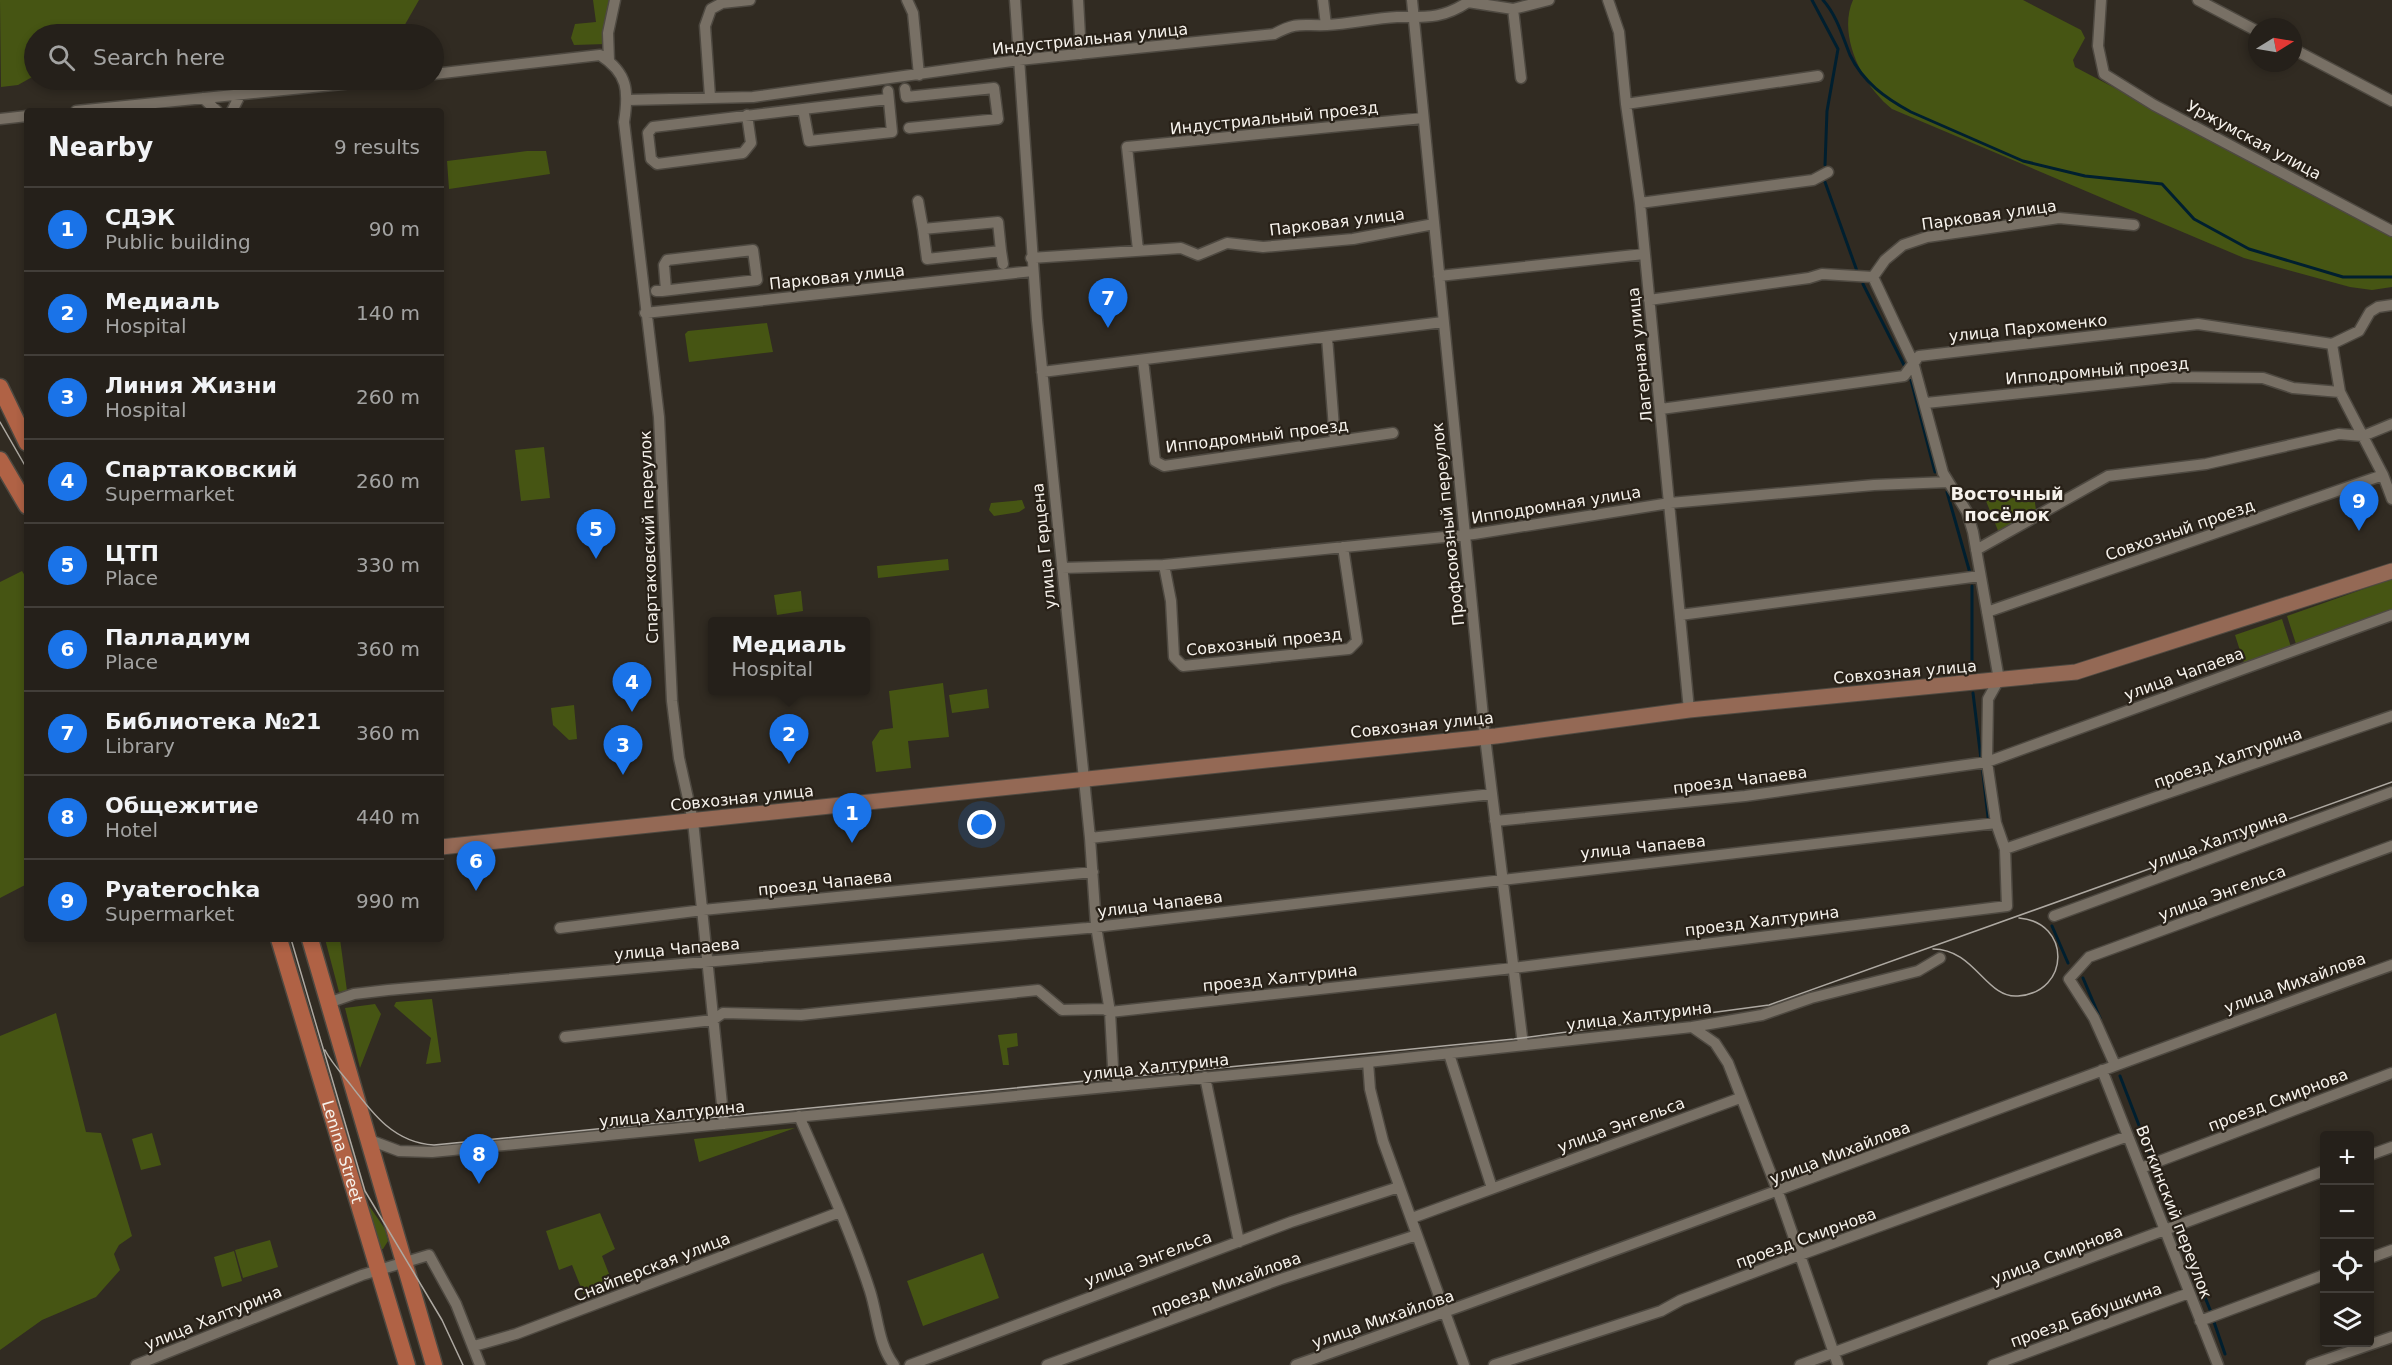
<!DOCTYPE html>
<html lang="en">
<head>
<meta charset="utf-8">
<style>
  :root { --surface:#25201a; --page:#2d2823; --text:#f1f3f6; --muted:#a3a3a2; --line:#423e39; --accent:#1a73e8 }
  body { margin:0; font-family:"DejaVu Sans",sans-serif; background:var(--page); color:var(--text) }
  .controls { position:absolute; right:18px; bottom:18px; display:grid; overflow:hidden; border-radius:6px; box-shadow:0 3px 9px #0003 }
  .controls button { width:54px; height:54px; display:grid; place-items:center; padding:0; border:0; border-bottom:2px solid var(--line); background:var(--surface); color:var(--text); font:30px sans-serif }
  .compass { position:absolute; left:2248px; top:18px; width:54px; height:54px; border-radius:50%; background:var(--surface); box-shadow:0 3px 9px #0003; rotate:79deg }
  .you { position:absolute; left:982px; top:825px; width:21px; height:21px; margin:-15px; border:4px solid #fff; border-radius:50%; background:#1a73e8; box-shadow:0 0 0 9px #1a73e833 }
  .badge { display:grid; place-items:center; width:39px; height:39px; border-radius:50%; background:var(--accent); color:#fff; font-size:20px; font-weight:700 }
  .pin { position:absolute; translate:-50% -50px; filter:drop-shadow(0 2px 3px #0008) }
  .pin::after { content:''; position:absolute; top:32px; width:21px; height:18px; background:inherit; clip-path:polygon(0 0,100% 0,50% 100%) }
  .popup { position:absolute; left:708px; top:617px; width:162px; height:78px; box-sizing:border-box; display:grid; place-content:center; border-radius:6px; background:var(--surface); filter:drop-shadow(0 2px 4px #0005); font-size:20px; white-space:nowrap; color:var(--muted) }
  .popup b { font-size:22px; color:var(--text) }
  .popup::after { content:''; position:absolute; left:50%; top:100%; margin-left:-12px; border:12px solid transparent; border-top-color:var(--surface) }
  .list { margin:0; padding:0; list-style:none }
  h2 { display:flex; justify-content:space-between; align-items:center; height:78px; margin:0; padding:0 24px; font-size:26px }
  h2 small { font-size:20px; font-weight:400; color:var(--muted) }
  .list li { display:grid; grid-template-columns:39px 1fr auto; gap:18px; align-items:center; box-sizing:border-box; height:84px; padding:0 24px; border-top:2px solid var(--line) }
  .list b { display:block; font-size:22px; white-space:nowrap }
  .list p { margin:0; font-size:20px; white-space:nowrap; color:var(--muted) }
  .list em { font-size:20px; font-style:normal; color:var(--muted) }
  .icon { flex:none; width:33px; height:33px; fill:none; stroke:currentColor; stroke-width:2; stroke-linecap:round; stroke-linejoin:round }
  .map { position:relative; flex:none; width:2392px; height:1365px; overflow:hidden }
  .search { position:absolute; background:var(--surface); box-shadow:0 3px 9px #0003; left:24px; top:24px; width:420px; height:66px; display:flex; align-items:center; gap:15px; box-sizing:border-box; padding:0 21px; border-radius:33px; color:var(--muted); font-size:22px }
  .panel { position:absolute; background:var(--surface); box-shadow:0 3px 9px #0003; left:24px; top:108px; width:420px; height:834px; border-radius:6px }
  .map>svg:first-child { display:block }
</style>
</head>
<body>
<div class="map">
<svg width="2392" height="1365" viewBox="0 0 2392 1365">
  <rect width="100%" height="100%" fill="#312b22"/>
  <path fill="#465513" d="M0 0H419L403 28 397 34H34V76L18 85 1 87Z
    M593 0H612L606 44 574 45 571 38 575 24 596 22Z
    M1853 0H2023L2081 30 2085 38 2073 60 2075 67 2392 234V287L2372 290 2350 287 2244 258 1892 109C1863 86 1837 36 1853 0Z
    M527 151H546L550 174 449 189 447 161Z
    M767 323 773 352 689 362 685 334 688 331Z
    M544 447 550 498 521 501 515 450Z
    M2034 496 2036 510 1999 533 1986 501Z
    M1022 500 1025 508 1019 512 994 516 989 510 991 503Z
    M948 559 949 570 878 578 877 566Z
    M22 571 27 579V884L0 898V582Z
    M2392 579V611L2296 644 2287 616Z
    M801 591 803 611 777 615 774 595Z
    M2282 619 2291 647 2244 663 2235 635Z
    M943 683 949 737 908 741 911 768 876 772 872 742 880 730 893 728 889 691Z
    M987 689 989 708 952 713 949 695Z
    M574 705 577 739 569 740 553 725 551 708Z
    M325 939H340L347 991 339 992Z
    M432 999 441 1062 426 1064 431 1038 394 1006 396 1002Z
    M375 1004 381 1014 360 1068 345 1008Z
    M56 1013 86 1132 101 1133 132 1236 119 1245 114 1254 120 1270 96 1297 42 1320 0 1350V1036Z
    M1017 1033 1018 1046 1007 1048 1009 1065H1003L998 1035Z
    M795 1128 699 1162 694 1139Z
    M152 1133 161 1165 141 1170 132 1139Z
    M361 1194 385 1229 388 1241 383 1249H379Z
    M600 1213 615 1249 602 1256 613 1284 584 1295 572 1265 559 1270 546 1231Z
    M270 1240 278 1267 243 1278 235 1250Z
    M234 1251 242 1281 222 1287 214 1257Z
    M983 1253 999 1298 923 1326 907 1281Z"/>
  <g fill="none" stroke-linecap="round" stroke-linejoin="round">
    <path stroke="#001f2f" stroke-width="3" d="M1812 0 1838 49 1827 111 1825 165
      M1823 0C1837 16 1842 35 1850 55 1863 82 1885 98 1911 112L2023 161 2085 176 2162 184 2194 219 2249 249 2343 277H2392
      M1825 182 1857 271
      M1863 284 1904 365
      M1911 380 1935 472
      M1947 492 1970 573
      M1972 586V674
      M1973 693 1981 759
      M1982 765 1988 817
      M2052 926 2068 963
      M2083 978 2100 1018
      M2120 1076 2150 1154
      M2154 1168 2172 1218
      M2179 1234 2211 1312
      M2214 1322 2225 1354"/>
    <g stroke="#4e4941" stroke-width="13">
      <path id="street" d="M907 0 913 13 919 75
        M1015 0 1037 320 1090 838 1096 926 1110 1012 1113 1067 1119 1086
        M1078 0 1081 54
        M1323 0 1326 25
        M1412 0 1485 737 1523 1045
        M1608 0 1619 32 1626 104 1640 203 1689 710
        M2101 0 2098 46 2104 74 2154 105 2392 231
        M2198 0 2257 31
        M1513 9 1521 78
        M2293 49 2392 101
        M609 61 608 33 615 0
        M434 74 600 55C628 73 629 91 624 122L659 417 672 701 679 758 693 821 724 1124
        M905 89 906 97 994 88 998 119 909 128
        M710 97 705 26 711 9 722 3 750 0
        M203 98 217 111
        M888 99 803 109 809 141 892 132 888 91
        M628 100 753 97 1019 60 1274 34C1298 21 1302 26 1327 25 1350 24 1374 18 1397 17 1426 17 1442 19 1468 2L1513 9 1549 0
        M1626 104 1818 76
        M76 111C178 100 280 91 382 80
        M232 111 240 95
        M747 115 751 143 743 153 657 164 651 159 648 133 653 127 803 109
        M0 119 27 116
        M918 201 923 229 998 222 1001 251 927 259 923 229
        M1640 203 1813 180 1828 172
        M1138 250 1127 147 1423 118
        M1001 251 1003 264
        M1031 258 1181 248 1198 255 1227 243 1263 247 1353 239 1434 224
        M1439 276 1644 254
        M656 291H662L757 280 753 250 667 260 664 265 666 290
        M1649 300 1809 278 1822 274 1873 277 1885 260 1903 245 1927 237 2059 218 2134 225
        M645 313 1033 271
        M1327 337 1335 441
        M2332 344 2340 392 2383 475 2392 499
        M1143 360 1155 461 1164 466 1393 433
        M1042 372 1443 322
        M1926 403 2174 377 2263 378 2293 388 2340 392
        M1661 409 1904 376 1919 356 2198 324 2332 344 2359 331 2370 312 2378 307 2392 305
        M1976 550 2108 476 2206 464 2339 434 2363 436 2392 424
        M1164 565 1171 601 1174 657 1183 666 1349 649 1357 641 1356 634 1343 547
        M1062 568 1164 565 1474 534 1670 503 1874 485 1948 482
        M1987 612 2383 475
        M1680 615 1980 576
        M1495 821 1745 796 1987 762 2392 615
        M1090 838 1492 794
        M2005 849 2392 716
        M2054 916 2392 792
        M560 928 703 910 1093 872
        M328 1003 354 994 388 990 1087 928 1996 823
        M1692 1027 1715 1043 1728 1063 1778 1192 1838 1365
        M565 1037 713 1020 723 1013 801 1015 1038 990 1062 1010 1104 1009 1110 1012 1513 968 2007 906 2005 849 1996 823 1987 762 1988 699 1998 681V674L1973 532 1967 512 1943 473 1913 362 1873 277
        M1449 1054 1492 1188
        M1368 1062 1370 1089 1383 1141 1464 1365
        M2115 1065 2094 1018 2069 979 2089 957 2392 846
        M2102 1070 2218 1365
        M1205 1077 1239 1242
        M799 1116C824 1174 851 1232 870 1291 878 1316 878 1344 894 1365
        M367 1139 399 1151 432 1152 1368 1062 1692 1027 1762 1015 1811 998 1918 971 1940 958
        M2370 1155 2392 1147
        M2141 1168 2392 1073
        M1412 1218 1740 1098
        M2370 1258 2392 1250
        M2200 1321 2324 1275
        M474 1346 516 1334 840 1212
        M136 1365 362 1275 429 1255 456 1304 480 1365
        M910 1365 1291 1222 1399 1187
        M1047 1365 1281 1279 1417 1235
        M1296 1365C1663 1236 2026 1096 2392 965
        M1494 1365 1661 1311 1681 1300 1800 1255 2128 1136
        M1800 1365 2324 1171
        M1993 1365 2189 1293
        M2311 1365 2392 1337"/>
    </g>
    <g stroke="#4e4941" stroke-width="17">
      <path id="secondary" d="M441 847 1496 736 1689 710 2076 672 2392 571"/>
    </g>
    <g stroke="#4e4941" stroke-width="19">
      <g id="primary">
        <path d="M0 387 27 443"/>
        <path d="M0 460 27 506"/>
        <path id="s1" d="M279 939 407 1365"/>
        <path d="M310 939 434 1365"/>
      </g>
    </g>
    <use href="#street" stroke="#787065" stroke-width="10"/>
    <use href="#secondary" stroke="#946955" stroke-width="15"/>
    <use href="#primary" stroke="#b06245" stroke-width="16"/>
    <path stroke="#aea9a2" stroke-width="1.5" d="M0 422 27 469
      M291 939 365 1191 442 1320 463 1365
      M1933 949C1975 949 1986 999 2018 996 2071 992 2071 922 2019 918
      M325 1050C331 1062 341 1073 350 1084 372 1113 394 1143 434 1145L1514 1039 1769 1005 2392 782"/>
  </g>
  <g text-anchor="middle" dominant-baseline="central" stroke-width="4.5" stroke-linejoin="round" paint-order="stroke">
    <g font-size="16" fill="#f6f2ec" stroke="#282118">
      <text transform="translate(1090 39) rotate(-6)">Индустриальная улица</text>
      <text transform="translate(1274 118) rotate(-6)">Индустриальный проезд</text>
      <text transform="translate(2254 140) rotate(28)">Уржумская улица</text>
      <text transform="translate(1989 215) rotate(-8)">Парковая улица</text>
      <text transform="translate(1337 222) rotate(-7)">Парковая улица</text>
      <text transform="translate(837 277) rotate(-6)">Парковая улица</text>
      <text transform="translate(2028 328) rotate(-6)">улица Пархоменко</text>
      <text transform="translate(1640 355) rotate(-96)">Лагерная улица</text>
      <text transform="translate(2097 371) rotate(-5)">Ипподромный проезд</text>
      <text transform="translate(1257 436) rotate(-7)">Ипподромный проезд</text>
      <text transform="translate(1556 505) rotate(-9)">Ипподромная улица</text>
      <text transform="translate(1448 524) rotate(-96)">Профсоюзный переулок</text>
      <text transform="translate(2180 530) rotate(-19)">Совхозный проезд</text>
      <text transform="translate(649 537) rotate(-92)">Спартаковский переулок</text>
      <text transform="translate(1044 546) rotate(-96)">улица Герцена</text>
      <text transform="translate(1264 642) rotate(-6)">Совхозный проезд</text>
      <text transform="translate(1905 672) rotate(-5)">Совхозная улица</text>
      <text transform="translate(2184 674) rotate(-20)">улица Чапаева</text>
      <text transform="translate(1422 725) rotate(-6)">Совхозная улица</text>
      <text transform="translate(2228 758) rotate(-19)">проезд Халтурина</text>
      <text transform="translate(1740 780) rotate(-7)">проезд Чапаева</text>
      <text transform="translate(742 798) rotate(-6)">Совхозная улица</text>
      <text transform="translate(2218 840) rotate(-20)">улица Халтурина</text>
      <text transform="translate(1643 847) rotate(-6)">улица Чапаева</text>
      <text transform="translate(825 883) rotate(-6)">проезд Чапаева</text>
      <text transform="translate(2222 893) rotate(-20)">улица Энгельса</text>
      <text transform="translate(1160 904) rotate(-7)">улица Чапаева</text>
      <text transform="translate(1762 921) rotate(-7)">проезд Халтурина</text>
      <text transform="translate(677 949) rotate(-5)">улица Чапаева</text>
      <text transform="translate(1280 978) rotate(-6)">проезд Халтурина</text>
      <text transform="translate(2295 983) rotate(-20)">улица Михайлова</text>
      <text transform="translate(1639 1016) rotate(-7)">улица Халтурина</text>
      <text transform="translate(1156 1067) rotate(-6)">улица Халтурина</text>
      <text transform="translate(2278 1100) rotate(-21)">проезд Смирнова</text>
      <text transform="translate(672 1114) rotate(-6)">улица Халтурина</text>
      <text transform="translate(1621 1125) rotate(-20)">улица Энгельса</text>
      <text stroke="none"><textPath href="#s1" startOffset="222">Lenina Street</textPath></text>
      <text transform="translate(1840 1153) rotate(-21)">улица Михайлова</text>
      <text transform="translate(2174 1212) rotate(69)">Воткинский переулок</text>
      <text transform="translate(1806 1238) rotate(-20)">проезд Смирнова</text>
      <text transform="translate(2057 1255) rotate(-21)">улица Смирнова</text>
      <text transform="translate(1148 1259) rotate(-20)">улица Энгельса</text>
      <text transform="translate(652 1267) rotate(-21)">Снайперская улица</text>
      <text transform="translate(1226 1284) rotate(-20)">проезд Михайлова</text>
      <text transform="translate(2086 1315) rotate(-20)">проезд Бабушкина</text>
      <text transform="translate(213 1318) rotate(-22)">улица Халтурина</text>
      <text transform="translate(1383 1319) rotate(-19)">улица Михайлова</text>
    </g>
    <g font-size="18" font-weight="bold" fill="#f6f2ec" stroke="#282118">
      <text x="2007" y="493">Восточный<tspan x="2007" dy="21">посёлок</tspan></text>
    </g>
  </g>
</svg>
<div class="controls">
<button>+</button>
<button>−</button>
<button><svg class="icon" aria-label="locate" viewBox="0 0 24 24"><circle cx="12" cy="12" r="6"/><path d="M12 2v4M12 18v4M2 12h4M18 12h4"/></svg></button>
<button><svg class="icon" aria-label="layers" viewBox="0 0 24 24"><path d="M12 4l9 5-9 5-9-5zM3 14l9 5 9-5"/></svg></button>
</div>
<svg class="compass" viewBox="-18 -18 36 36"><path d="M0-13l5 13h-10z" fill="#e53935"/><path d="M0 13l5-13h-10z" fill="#a3a3a2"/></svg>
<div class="you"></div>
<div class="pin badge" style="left:852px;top:843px">1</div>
<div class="pin badge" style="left:789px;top:764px">2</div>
<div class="popup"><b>Медиаль</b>Hospital</div>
<div class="pin badge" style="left:623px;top:775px">3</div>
<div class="pin badge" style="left:632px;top:712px">4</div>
<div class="pin badge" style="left:596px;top:559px">5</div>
<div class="pin badge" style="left:476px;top:891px">6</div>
<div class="pin badge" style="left:1108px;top:328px">7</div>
<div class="pin badge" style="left:479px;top:1184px">8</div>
<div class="pin badge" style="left:2359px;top:531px">9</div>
<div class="search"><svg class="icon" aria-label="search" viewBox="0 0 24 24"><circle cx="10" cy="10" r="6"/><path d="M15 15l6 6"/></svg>Search here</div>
<section class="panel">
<h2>Nearby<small>9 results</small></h2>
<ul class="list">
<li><span class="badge">1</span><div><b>СДЭК</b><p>Public building</p></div><em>90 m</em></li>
<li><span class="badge">2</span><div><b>Медиаль</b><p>Hospital</p></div><em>140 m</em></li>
<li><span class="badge">3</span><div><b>Линия Жизни</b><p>Hospital</p></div><em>260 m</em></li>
<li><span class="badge">4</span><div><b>Спартаковский</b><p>Supermarket</p></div><em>260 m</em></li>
<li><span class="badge">5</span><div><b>ЦТП</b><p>Place</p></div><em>330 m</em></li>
<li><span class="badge">6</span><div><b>Палладиум</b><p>Place</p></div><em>360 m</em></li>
<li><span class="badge">7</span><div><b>Библиотека №21</b><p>Library</p></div><em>360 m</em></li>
<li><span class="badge">8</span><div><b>Общежитие</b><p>Hotel</p></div><em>440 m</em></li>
<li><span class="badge">9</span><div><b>Pyaterochka</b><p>Supermarket</p></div><em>990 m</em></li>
</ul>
</section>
</div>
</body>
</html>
